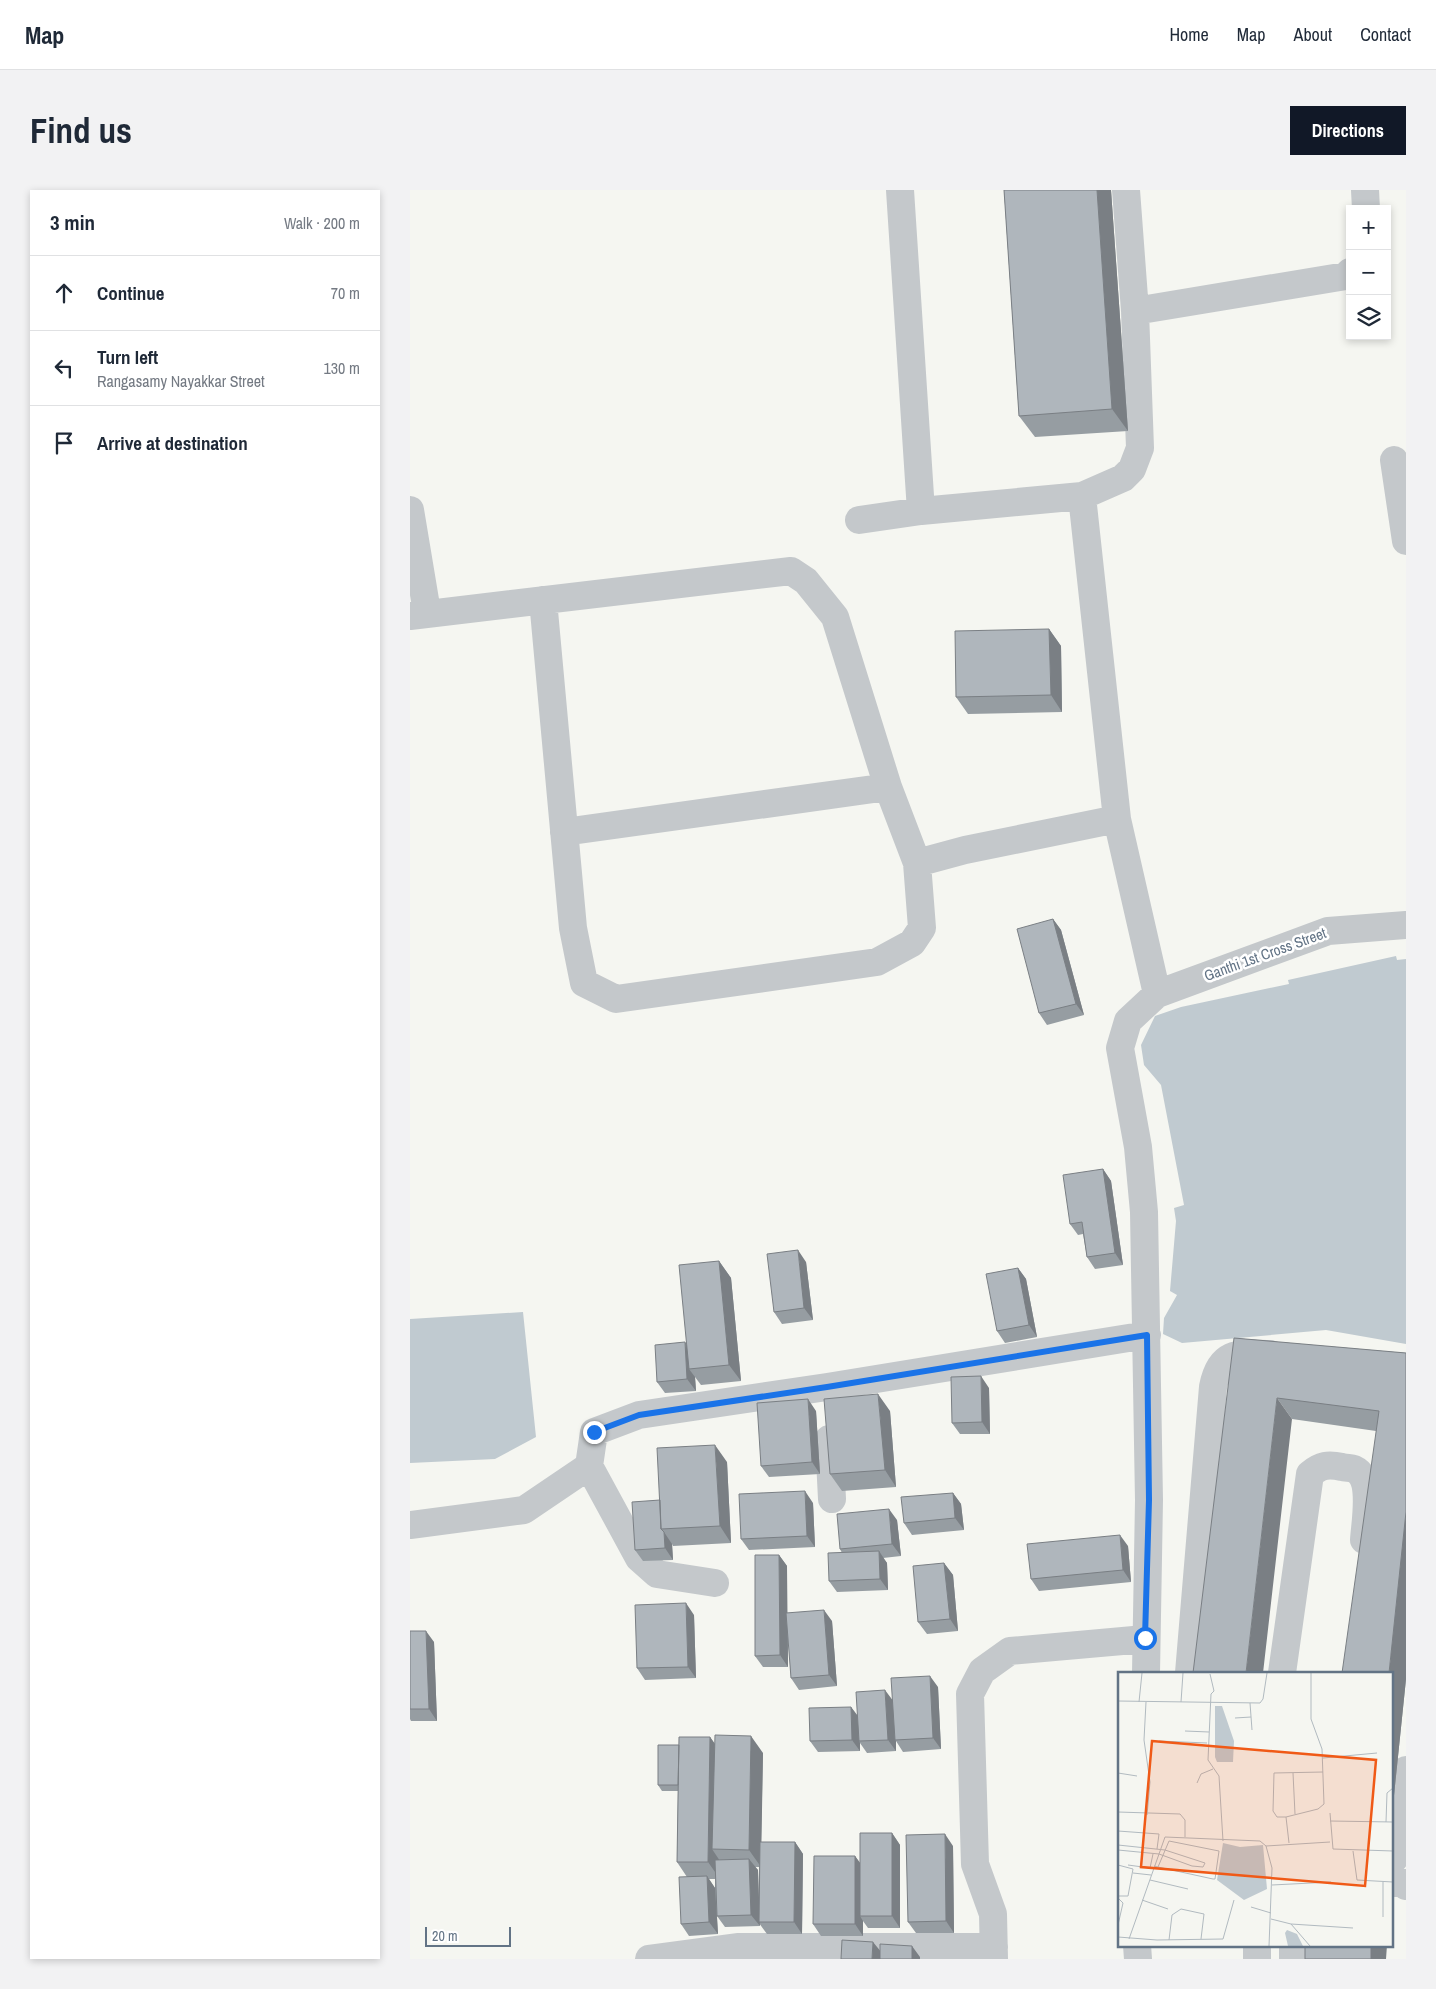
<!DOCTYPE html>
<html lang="en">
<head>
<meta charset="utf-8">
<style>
  :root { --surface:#fff; --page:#f2f2f3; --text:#1f2937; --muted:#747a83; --line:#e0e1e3; --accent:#111827 }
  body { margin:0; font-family:"Archivo Narrow",sans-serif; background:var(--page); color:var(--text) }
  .controls { position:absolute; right:15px; top:15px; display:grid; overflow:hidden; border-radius:0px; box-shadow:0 2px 8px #0003 }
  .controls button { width:45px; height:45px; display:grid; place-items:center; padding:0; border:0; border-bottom:1px solid var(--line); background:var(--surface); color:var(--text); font:25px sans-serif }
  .scale { position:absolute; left:15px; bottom:12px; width:86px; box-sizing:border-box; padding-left:5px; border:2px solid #627385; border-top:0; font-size:14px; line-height:18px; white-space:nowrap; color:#627385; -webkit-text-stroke:4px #fff; paint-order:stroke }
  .stop { position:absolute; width:15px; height:15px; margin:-11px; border:4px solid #1a73e8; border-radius:50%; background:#fff }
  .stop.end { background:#1a73e8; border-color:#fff; box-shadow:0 1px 5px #0008 }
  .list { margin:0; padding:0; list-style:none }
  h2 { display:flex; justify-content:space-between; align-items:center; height:65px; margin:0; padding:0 20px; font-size:21px }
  h2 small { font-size:16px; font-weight:400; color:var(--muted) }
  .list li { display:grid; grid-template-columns:32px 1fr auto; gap:15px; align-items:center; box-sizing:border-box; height:75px; padding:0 20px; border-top:1px solid var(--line) }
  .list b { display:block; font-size:19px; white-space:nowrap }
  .list p { margin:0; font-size:16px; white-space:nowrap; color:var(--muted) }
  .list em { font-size:16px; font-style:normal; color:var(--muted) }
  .icon { flex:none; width:28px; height:28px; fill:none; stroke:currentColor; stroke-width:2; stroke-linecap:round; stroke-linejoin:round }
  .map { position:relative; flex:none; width:996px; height:1769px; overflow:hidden; border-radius:0px }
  header { display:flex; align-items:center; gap:30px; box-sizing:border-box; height:70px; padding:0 25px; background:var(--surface); border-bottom:1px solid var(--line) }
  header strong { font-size:24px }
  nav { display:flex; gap:28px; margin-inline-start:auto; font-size:18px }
  .intro { display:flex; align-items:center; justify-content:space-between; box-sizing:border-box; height:120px; padding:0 30px }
  h1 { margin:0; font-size:35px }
  .button { padding:12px 22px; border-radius:0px; background:var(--accent); color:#fff; font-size:18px; font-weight:700 }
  main { display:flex; gap:30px; padding:0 30px }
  aside { flex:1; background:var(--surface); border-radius:0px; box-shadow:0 2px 8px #0003 }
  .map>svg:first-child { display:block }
</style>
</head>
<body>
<header>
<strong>Map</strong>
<nav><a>Home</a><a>Map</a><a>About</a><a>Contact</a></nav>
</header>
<div class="intro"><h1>Find us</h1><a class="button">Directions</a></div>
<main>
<aside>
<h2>3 min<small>Walk · 200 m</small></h2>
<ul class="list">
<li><svg class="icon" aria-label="ahead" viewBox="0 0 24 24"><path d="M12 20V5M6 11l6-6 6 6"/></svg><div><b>Continue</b></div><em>70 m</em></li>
<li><svg class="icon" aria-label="left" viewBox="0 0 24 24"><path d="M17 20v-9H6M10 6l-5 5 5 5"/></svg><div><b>Turn left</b><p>Rangasamy Nayakkar Street</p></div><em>130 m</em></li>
<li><svg class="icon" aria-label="arrive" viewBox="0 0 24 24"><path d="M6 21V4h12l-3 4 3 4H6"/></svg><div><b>Arrive at destination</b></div></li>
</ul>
</aside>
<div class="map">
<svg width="996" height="1769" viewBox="0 0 996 1769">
  <rect width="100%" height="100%" fill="#f5f6f1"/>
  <path fill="#c0cad0" d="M986 766 987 770 996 769V1154L916 1140 772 1153 753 1144 754 1128 767 1105 760 1101 766 1031 764 1018 774 1015 751 895 734 875 731 855 745 826 771 817 879 794 878 790Z
    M113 1122 126 1247 85 1269 0 1273V1129Z"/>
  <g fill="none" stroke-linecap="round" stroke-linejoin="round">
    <path stroke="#c4c8cb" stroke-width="28" d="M490 0 511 321
      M955 0 956 19
      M725 121 936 86 940 82
      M984 270 996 351
      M672 306 707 629 747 804
      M0 320 17 422
      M449 330 511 321 672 306 713 288 722 279 730 258 725 121 716 0
      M133 410 163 738 174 793 206 809 467 772 502 753 512 738 507 673
      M0 426 381 381 396 391 425 427 478 597 507 673 555 660 707 629
      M154 642 478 597
      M419 1249 422 1309
      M179 1276 229 1368 247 1384 305 1393
      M0 1335 114 1320 179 1276 184 1242 229 1225 417 1197 737 1145
      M736 1483 739 1310 734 1022 728 957 710 858 718 831 747 804 918 741 996 735
      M779 1483 803 1197C810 1161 828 1163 860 1164
      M872 1483 900 1284C911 1275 918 1274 932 1277 936 1278 941 1278 944 1279 964 1288 955 1332 954 1350
      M984 1669 996 1580
      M982 1693H994L996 1696
      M727 1755 728 1769
      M239 1769 329 1757H584
      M584 1769 583 1724 565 1674 560 1504 572 1481 600 1461 735 1449
      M847 1769V1755
      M883 1769V1755"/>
  </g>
  <path fill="#969da2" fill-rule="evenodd" d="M594 0H701L718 241 625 247 609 226Z
    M639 439 651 456 652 522 558 524 546 507Z
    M643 729 651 740 674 825 637 835 629 823Z
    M693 979 701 991 713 1075 685 1079 677 1067 673 1044 668 1045 660 1034Z
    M309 1071 321 1088 331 1191 291 1195 285 1187 286 1201 255 1203 247 1192 277 1155Z
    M396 1072 403 1130 372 1134 364 1122Z
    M608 1078 616 1089 627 1147 595 1153 587 1141Z
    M824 1148 996 1163V1489L983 1615 982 1483 966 1241 882 1229Z
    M579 1198 580 1244H550L542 1233Z
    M406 1221 410 1284 359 1287 351 1276Z
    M480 1221 486 1297 432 1301 420 1284Z
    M317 1272 321 1353 263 1356 262 1354 263 1370 233 1371 225 1360 250 1310Z
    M543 1303 551 1314 554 1340 502 1345 494 1333Z
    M403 1313 405 1357 339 1360 331 1349Z
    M487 1330 491 1366 473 1368 477 1373 478 1400 427 1402 419 1391 432 1363 430 1359Z
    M718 1356 721 1392 629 1401 621 1389Z
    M369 1365 377 1376V1423L422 1431 427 1496 389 1500 381 1488 378 1444V1477H353L345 1466Z
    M534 1373 543 1385 548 1441 517 1444 508 1432Z
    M284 1425 286 1488 235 1490 227 1478Z
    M0 1441 24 1452 27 1531H1L0 1529Z
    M528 1497 531 1559 493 1562 486 1551V1561L457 1563 450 1553V1561L408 1562 400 1551 441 1517 448 1526 482 1510Z
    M300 1547 305 1554 353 1563 351 1652H385L393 1664 392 1744H357L349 1733 350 1736 315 1737 307 1726 308 1744 279 1746 271 1734 277 1687 267 1672 268 1601H252L248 1595 269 1555ZM345 1677H349V1718L348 1680ZM299 1689H305V1698Z
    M482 1643 490 1655V1738H458L453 1731V1746H411L403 1734 445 1666 450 1673Z
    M543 1656 544 1743H506L498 1732Z"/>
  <path fill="#7a7f84" d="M687 0H701L718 241 702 219Z
    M639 439 651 456 652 522 641 505Z
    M643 729 651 740 674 825 666 814Z
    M693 979 701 991 713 1075 705 1063Z
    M388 1060 396 1072 403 1130 394 1118Z
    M309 1071 321 1088 331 1191 319 1175Z
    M608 1078 616 1089 627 1147 619 1135Z
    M275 1152 283 1164 279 1179 285 1187 286 1201 277 1189Z
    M571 1186 579 1198 580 1244 572 1232Z
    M468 1204 480 1221 486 1297 475 1280Z
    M867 1208 882 1229 853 1483H836Z
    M398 1209 406 1221 410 1284 402 1272Z
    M305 1255 317 1272 321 1353 310 1336Z
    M395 1301 403 1313 405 1357 397 1346Z
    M543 1303 551 1314 554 1340 545 1328Z
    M479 1319 487 1330 491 1366 482 1354Z
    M996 1322V1489L983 1615 982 1483H979Z
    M254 1342 262 1354 263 1370 255 1358Z
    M710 1345 718 1356 721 1392 713 1380Z
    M469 1361 477 1373 478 1400 470 1389Z
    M369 1365 377 1376 378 1477 370 1465Z
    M534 1373 543 1385 548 1441 540 1429Z
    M276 1413 284 1425 286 1488 278 1477Z
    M414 1420 422 1431 427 1496 419 1485Z
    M16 1441 24 1452 27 1531 19 1519Z
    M520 1486 528 1497 531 1559 523 1548Z
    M475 1500 484 1512 485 1550 486 1551V1561L478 1550Z
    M441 1517 449 1528V1551L450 1553V1561L442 1550Z
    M341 1546 353 1563 351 1677 339 1660Z
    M300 1547 312 1564 302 1659 310 1671V1689L298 1672Z
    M482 1643 490 1655V1738L482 1726Z
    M535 1644 543 1656 544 1743 536 1731Z
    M385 1652 393 1664 392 1744 384 1732Z
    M445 1666 453 1677 450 1726 453 1731V1746L445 1734Z
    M339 1669 348 1680 350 1736 341 1725Z
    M297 1686 305 1698 308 1744 299 1732Z
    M463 1752 472 1763 471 1769H462Z
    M961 1755H977L976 1769H961Z
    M502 1756 510 1767V1769H502Z"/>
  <path fill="#afb6bc" stroke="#7a7f84" d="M594 0H687L702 219 609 226Z
    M639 439 641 505 546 507 545 441Z
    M643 729 666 814 629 823 607 739Z
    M693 979 705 1063 677 1067 672 1032 660 1034 653 985Z
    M388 1060 394 1118 364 1122 357 1064Z
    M309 1071 319 1175 279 1179 269 1075Z
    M608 1078 619 1135 587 1141 576 1084Z
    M824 1148 996 1163V1322L979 1483H932L969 1221 867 1208 836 1483H783Z
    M275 1152 277 1189 247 1192 245 1155Z
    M571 1186 572 1232 542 1233 541 1187Z
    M468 1204 475 1280 420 1284 414 1209Z
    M398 1209 402 1272 351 1276 347 1213Z
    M305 1255 310 1336 251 1339 247 1258Z
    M395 1301 397 1346 331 1349 329 1304Z
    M543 1303 545 1328 494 1333 491 1307Z
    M250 1310 251 1339 254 1342 255 1358 225 1360 222 1312Z
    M479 1319 482 1354 430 1359 427 1324Z
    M710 1345 713 1380 621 1389 617 1354Z
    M469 1361 470 1389 419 1391 418 1363Z
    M345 1365H369L370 1465 345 1466Z
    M534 1373 540 1429 508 1432 503 1376Z
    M276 1413 278 1477 227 1478 225 1415Z
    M414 1420 419 1485 381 1488 376 1423Z
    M0 1441H16L19 1519H0Z
    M520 1486 523 1548 485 1550 481 1488Z
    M475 1500 478 1550 449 1551 446 1502Z
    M441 1517 442 1550 400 1551 399 1518Z
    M305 1545 341 1546 339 1660 302 1659Z
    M269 1547H300L298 1672H267Z
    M248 1555H269L268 1595H248Z
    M450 1643H482V1726H450Z
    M535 1644 536 1731 498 1732 496 1645Z
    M350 1652H385L384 1732H349Z
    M404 1666H445V1734H403Z
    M339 1669 341 1725 307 1726 305 1670Z
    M297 1686 299 1732 271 1734 269 1687Z
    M432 1750 463 1752 462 1769H431Z
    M470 1754 502 1756V1769H470Z
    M895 1755H961V1769H895Z"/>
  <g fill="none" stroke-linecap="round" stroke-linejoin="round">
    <path stroke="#1a73e8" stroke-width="6" d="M184 1242 229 1225 417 1197 737 1145 739 1310 735 1448"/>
  </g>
  <g text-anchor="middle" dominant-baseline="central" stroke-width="5" stroke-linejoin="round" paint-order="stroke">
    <g font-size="15" fill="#627385" stroke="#fff">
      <text transform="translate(855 764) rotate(-20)">Ganthi 1st Cross Street</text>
    </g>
  </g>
  <g transform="translate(708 1482)">
    <rect width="275" height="275" fill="#f5f6f1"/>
    <path d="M97 34H104L116 69 115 90H99L97 85ZM105 171 122 175 145 173 149 217 126 228 99 208ZM169 258 179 262 185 274H170L167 261Z" fill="#c0cad0"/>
    <path fill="none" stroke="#b1bac0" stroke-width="1" d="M92 2 96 19 93 22 90 88 101 104 105 169M0 29 142 31 145 27 149 1M21 30 24 1M28 30 26 68 32 110 29 143M63 30 65 1M132 31 134 58M117 46 133 45M67 59 91 60M41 69 89 71M205 86 259 81M0 101 19 104M175 101 177 142M79 111 83 102 95 97M0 140 62 142 67 148V165M212 141 215 177 275 179M168 145H159L155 139 156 101 205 100M212 149 275 150M268 150 269 121 275 116M0 159 41 162 39 177M171 171 168 145 200 137 206 132 204 77 193 47V1M0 173 47 178 87 191 85 195 74 194 41 182 0 178M148 174 154 196 151 274M148 174 212 170M235 179 239 208 275 210M0 193 15 197 10 224H0M10 193 32 196 35 182M36 194 40 195 95 207H97L101 179 51 169 40 195M15 201 33 203M32 208 70 217M154 213 213 210M0 226 5 231 0 253M24 228 50 237M133 235 153 241M265 245V210M153 247 173 252 192 274M173 252 235 256M0 265 39 268 105 267 116 228M11 267 47 165 142 169 148 174M51 268 54 243 63 237 86 242 83 267"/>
    <path fill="#f05a17" fill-opacity="0.15" stroke="#f05a17" stroke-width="2.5" d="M34 69 258 88 247 214 23 195Z"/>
    <rect width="275" height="275" fill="none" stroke="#627385" stroke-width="2.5"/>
  </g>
</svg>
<div class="controls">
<button>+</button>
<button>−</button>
<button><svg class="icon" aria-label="layers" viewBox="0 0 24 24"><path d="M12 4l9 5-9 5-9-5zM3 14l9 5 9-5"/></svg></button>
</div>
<div class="scale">20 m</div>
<div class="stop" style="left:735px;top:1448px"></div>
<div class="stop end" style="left:184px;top:1242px"></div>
</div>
</main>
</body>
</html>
